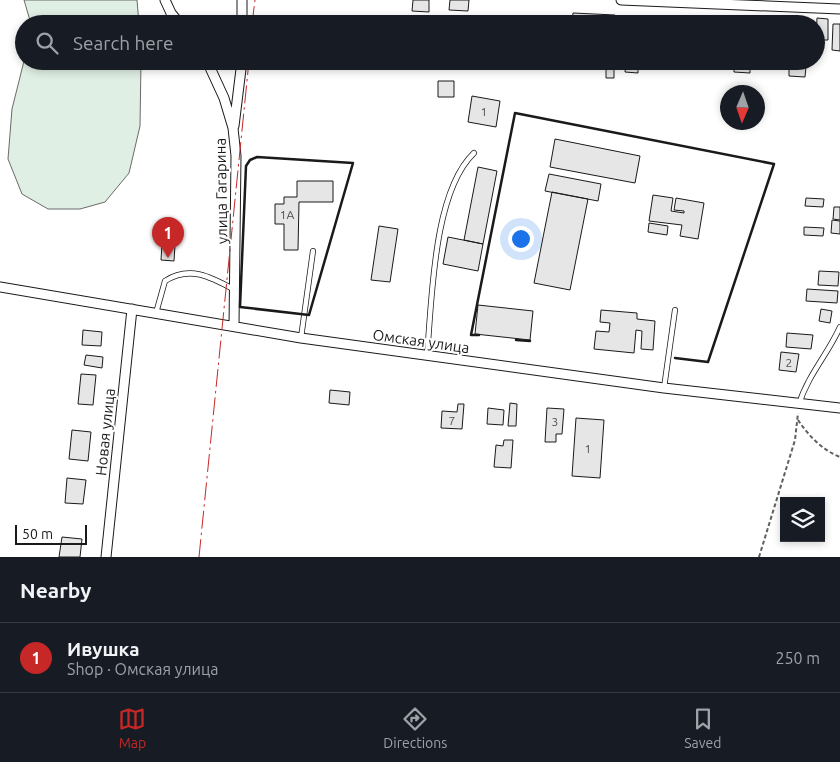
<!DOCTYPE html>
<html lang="en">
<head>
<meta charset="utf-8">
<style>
  :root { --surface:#171b24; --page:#242831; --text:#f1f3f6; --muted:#9ea1a6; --line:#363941; --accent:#c62828 }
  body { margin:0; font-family:Ubuntu,sans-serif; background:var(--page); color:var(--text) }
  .controls { position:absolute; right:15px; bottom:15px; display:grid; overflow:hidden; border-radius:0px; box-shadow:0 2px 8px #0003 }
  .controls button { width:45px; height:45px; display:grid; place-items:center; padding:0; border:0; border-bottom:1px solid var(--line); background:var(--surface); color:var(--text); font:25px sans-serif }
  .compass { position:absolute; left:720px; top:85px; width:45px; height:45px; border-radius:50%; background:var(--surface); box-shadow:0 2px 8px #0003; rotate:182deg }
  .scale { position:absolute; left:15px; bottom:12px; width:72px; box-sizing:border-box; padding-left:5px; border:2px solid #1a1a1a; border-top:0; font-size:14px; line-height:18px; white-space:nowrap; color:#1a1a1a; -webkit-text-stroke:4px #fff; paint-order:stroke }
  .you { position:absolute; left:520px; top:238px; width:18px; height:18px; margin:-12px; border:4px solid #fff; border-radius:50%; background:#1a73e8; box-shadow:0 0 0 8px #1a73e833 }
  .badge { display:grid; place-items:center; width:32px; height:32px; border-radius:50%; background:var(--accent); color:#fff; font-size:16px; font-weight:700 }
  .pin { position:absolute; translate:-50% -41px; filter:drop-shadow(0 1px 2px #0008) }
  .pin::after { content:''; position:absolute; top:26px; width:18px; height:15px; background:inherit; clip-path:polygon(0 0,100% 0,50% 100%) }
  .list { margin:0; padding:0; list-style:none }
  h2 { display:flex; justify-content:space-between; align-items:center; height:65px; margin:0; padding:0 20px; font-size:21px }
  h2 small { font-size:16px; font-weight:400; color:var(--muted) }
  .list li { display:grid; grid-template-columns:32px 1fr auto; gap:15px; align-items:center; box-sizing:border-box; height:70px; padding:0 20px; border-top:1px solid var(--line) }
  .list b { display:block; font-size:19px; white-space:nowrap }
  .list p { margin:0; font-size:16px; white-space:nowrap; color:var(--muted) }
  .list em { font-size:16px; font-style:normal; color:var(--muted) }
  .icon { flex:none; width:28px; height:28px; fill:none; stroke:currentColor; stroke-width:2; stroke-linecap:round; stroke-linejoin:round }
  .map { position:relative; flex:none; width:840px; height:557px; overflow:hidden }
  .search { position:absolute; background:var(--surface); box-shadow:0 2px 8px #0003; left:15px; right:15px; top:15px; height:55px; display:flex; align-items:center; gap:12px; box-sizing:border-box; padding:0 18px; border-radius:28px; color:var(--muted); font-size:19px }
  .sheet { height:135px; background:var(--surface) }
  nav { display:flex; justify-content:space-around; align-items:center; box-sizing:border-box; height:70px; border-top:1px solid var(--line); background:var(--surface); font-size:14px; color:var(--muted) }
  nav a { display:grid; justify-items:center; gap:2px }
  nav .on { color:var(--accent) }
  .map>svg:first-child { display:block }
</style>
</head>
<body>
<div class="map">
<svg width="840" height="557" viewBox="0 0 840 557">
  <rect width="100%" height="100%" fill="#fff"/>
  <path fill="#e0efe3" stroke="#6a6a6a" d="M24 0H137L139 24H31Z
    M24 61H141L140 126 129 173 105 202 80 209H48L22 194 8 159 12 109Z"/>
  <path fill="#e6e6e6" stroke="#1a1a1a" d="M413 0H429V12L412 11Z
    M450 0H469L468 11 449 10Z
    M573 13 615 15 614 24H572Z
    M627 17 654 18 653 24H626Z
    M682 18 705 19 704 24H682Z
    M817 18 828 19V40H816Z
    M732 20 757 21V24H731Z
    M782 21 811 23V24H782Z
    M833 24H840V51L832 50Z
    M678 61H695L694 69H678Z
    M606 63H614V78H606Z
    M626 63H638V73L625 72Z
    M734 63H750V73L734 72Z
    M789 66H806L805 77 789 76Z
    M438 81H454V97H438Z
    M472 96 500 101 496 127 468 122Z
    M555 139 640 156 635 183 550 167Z
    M478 167 497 171 483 244 464 240Z
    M549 174 601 184 598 201 545 191Z
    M297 181H333V202H299L298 250H284V224H275V204H284V197H297Z
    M552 192 588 199 570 290 534 283Z
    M653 195 673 198 671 211 684 213V211L674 210 676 198 704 203 698 239 680 236 682 225 649 221Z
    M806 198 824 199 823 207 805 206Z
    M834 207H840V220L833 219Z
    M832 220 840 221V234L831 233Z
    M649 223 668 226 667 235 648 232Z
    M379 226 398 229 390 282 371 280Z
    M804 227 824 228 823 236 804 235Z
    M448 237 483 244 478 271 443 264Z
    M162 244 175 245 174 261 161 260Z
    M819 271 839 272 838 286 818 285Z
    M807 289 838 291 837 303 806 301Z
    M478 305 533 311 530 340 475 334Z
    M821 309 832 311 830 323 819 321Z
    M601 310 637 313V319L655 321 653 350 641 349 642 331 636 330 634 353 594 349 596 331 609 332 610 323 600 322Z
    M83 330 102 332 101 346 82 345Z
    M787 333 813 335 811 349 786 347Z
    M781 352 799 354 796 372 779 370Z
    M86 355 103 357 102 368 84 365Z
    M81 374 96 375 93 405 78 404Z
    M330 390 350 392 349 405 329 403Z
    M510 403 517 404 516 426H508Z
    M458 404H464L462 429 441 428 442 411 457 412Z
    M488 408 504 410 503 425 487 424Z
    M547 408 564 409 562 434H556V442H545Z
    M576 418 604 420 600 478 572 476Z
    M72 430 91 432 88 461 69 459Z
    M504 440H513L511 468 494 467 496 445 503 446Z
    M67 478 86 480 83 504 65 503Z
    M62 537 82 539 80 557H59Z"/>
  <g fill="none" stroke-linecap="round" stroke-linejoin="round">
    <g stroke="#1a1a1a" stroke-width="6">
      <path id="lane" d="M156 313 165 281C190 265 211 277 235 290
        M301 338 313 251
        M427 355C432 300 433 192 474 153
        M664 388 675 310
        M799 404C808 375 828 354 840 327"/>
    </g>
    <g stroke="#1a1a1a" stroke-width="11">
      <path id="street" d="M165 0 171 13 180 24
        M621 0 840 9
        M242 24V0
        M207 61 224 98 233 128 236 156 234 326
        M234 126 242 61
        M0 287 301 338 664 388 840 408
        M106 557 132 309"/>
    </g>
    <path stroke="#5f5f5f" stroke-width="2" stroke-dasharray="4 2.5" stroke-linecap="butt" d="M798 420C808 435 822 450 840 457
      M759 557 795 440 798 413"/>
    <use href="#lane" stroke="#fff" stroke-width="4.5"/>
    <use href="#street" stroke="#fff" stroke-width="9"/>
    <path stroke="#1a1a1a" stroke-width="2.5" d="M257 157 353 163 309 315 240 307 246 166 250 160Z
      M479 335H471L515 113 774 164 708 362 675 358
      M516 340 530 341"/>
    <path stroke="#c62828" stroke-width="1" stroke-dasharray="18 4 2.5 4" stroke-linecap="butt" d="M252 24 255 0
      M199 557 249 61"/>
  </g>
  <g text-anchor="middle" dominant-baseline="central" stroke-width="4" stroke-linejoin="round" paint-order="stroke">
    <g font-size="12" fill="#4d4d4d">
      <text x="484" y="111">1</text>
      <text x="287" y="214">1А</text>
      <text x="789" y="362">2</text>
      <text x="452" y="420">7</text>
      <text x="555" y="421">3</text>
      <text x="588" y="448">1</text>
    </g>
    <g font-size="15" fill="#1a1a1a" stroke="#fff">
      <text transform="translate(221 191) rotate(-91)">улица Гагарина</text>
      <text transform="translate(421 341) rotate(8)">Омская улица</text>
      <text transform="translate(105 432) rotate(-84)">Новая улица</text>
    </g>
  </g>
</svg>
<div class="controls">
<button><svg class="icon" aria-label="layers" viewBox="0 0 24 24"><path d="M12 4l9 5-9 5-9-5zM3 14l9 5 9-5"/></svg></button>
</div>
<svg class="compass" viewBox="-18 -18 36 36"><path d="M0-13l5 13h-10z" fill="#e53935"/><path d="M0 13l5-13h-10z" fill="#9ea1a6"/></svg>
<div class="scale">50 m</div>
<div class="you"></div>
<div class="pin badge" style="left:168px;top:258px">1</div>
<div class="search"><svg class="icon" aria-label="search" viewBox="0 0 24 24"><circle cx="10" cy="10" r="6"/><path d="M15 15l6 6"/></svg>Search here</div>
</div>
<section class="sheet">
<h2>Nearby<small></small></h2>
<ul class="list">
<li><span class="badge">1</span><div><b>Ивушка</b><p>Shop · Омская улица</p></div><em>250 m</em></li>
</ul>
</section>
<nav>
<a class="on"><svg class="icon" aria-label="map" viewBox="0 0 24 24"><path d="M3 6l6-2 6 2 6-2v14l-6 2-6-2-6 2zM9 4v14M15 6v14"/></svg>Map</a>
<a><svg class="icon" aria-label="directions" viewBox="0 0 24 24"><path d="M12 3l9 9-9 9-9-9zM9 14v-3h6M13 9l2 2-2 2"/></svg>Directions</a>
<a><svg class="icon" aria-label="saved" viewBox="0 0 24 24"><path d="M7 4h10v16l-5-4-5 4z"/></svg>Saved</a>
</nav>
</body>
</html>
